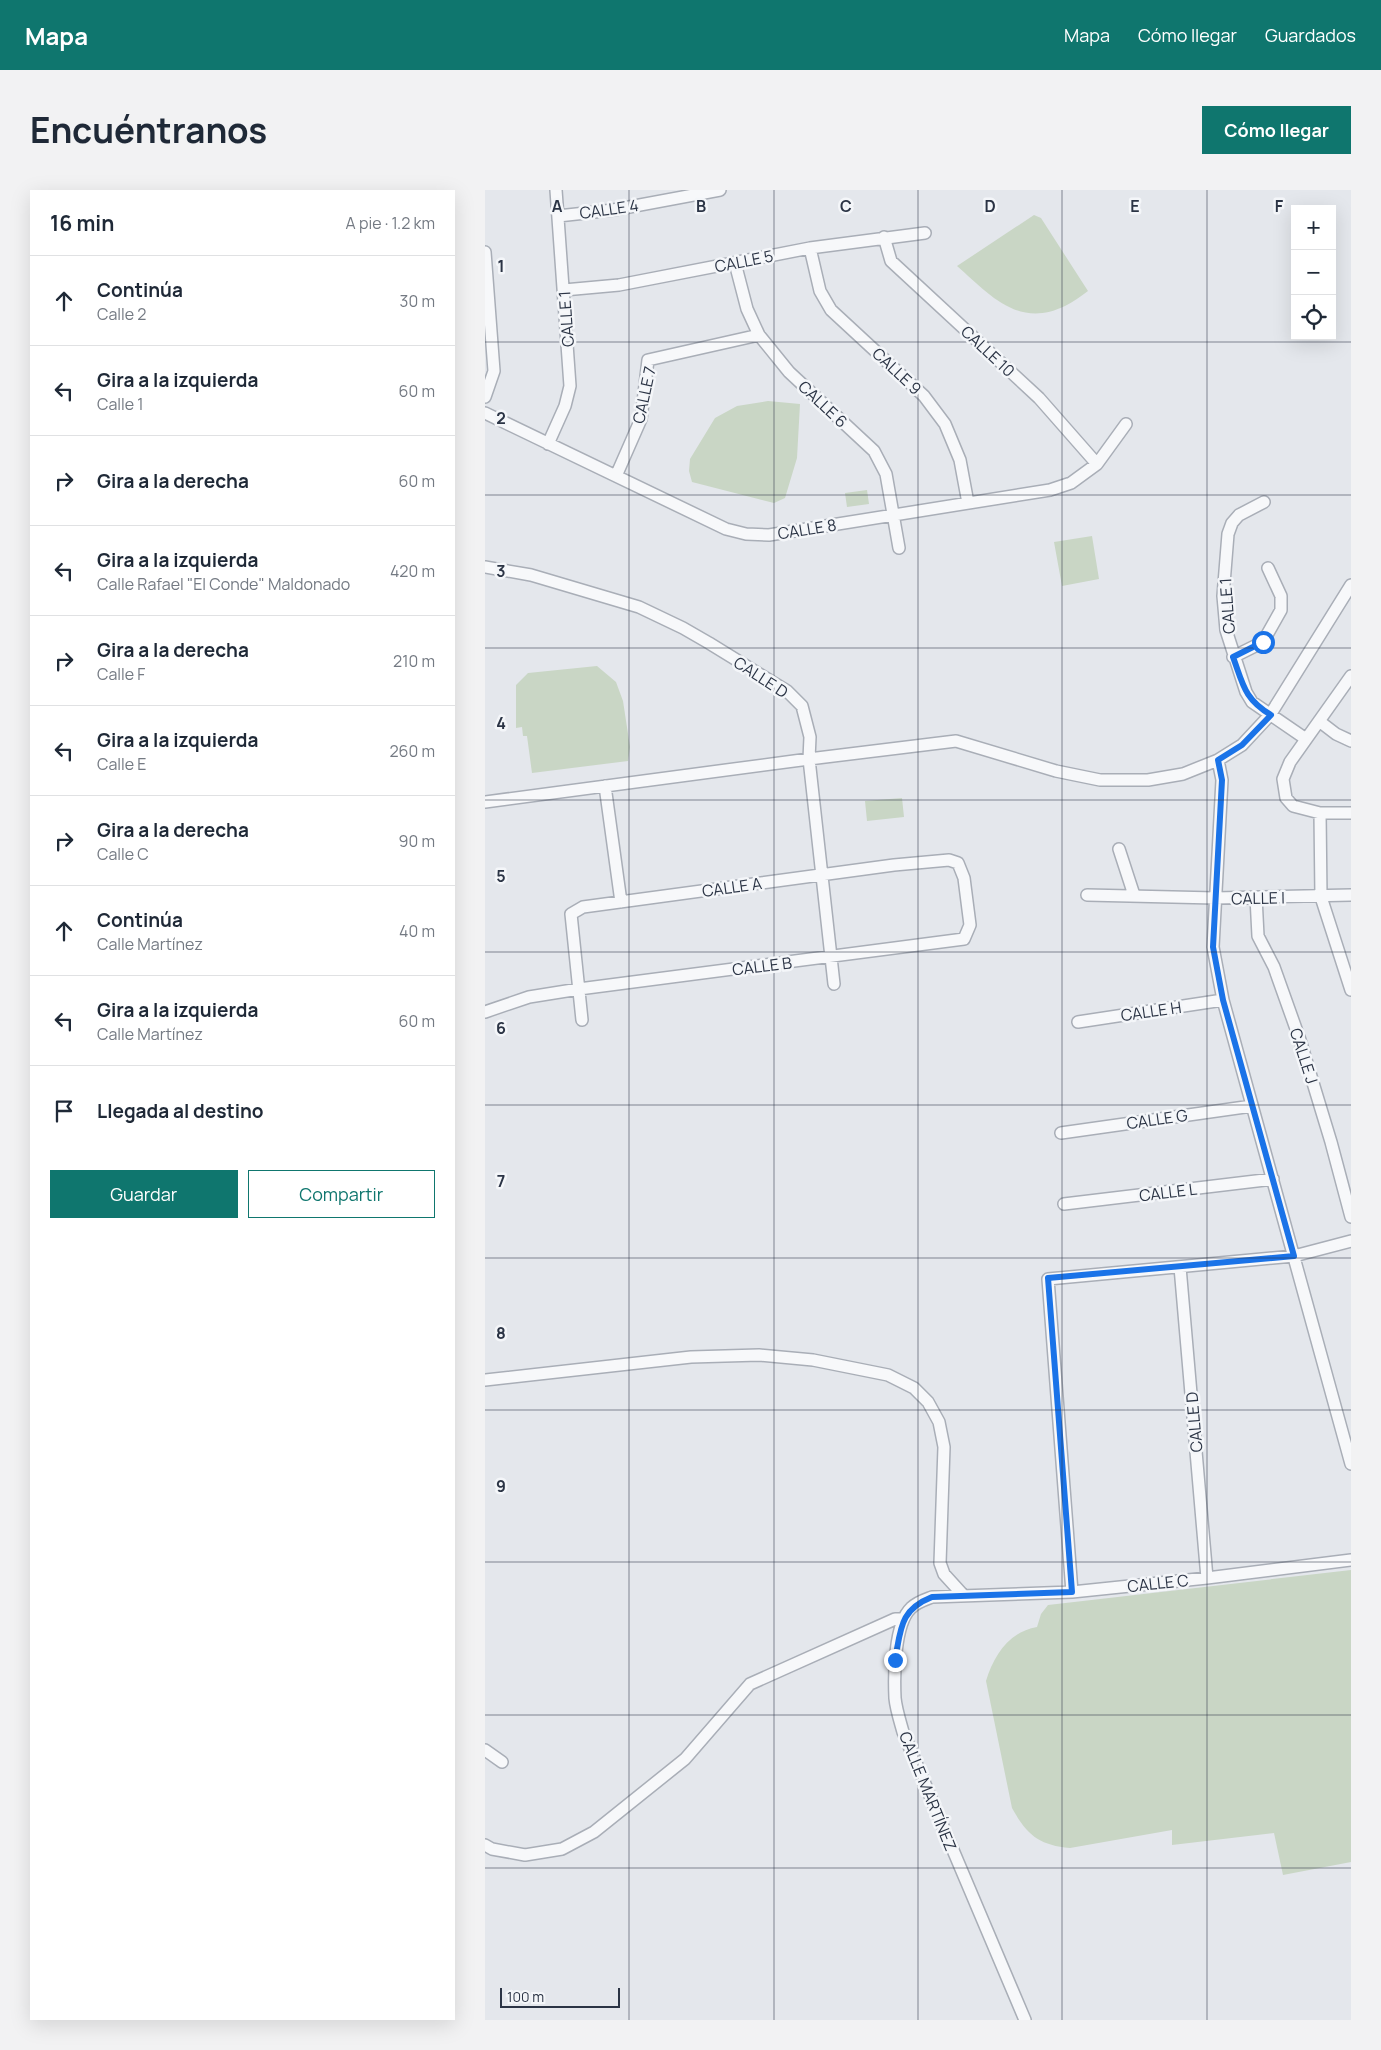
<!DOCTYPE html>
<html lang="es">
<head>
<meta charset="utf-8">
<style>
  :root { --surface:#fff; --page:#f2f2f3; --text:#1f2937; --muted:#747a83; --line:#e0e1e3; --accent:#0f766e }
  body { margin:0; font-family:Manrope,sans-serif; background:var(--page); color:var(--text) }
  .controls { position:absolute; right:15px; top:15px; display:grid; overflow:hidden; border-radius:0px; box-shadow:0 5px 20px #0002 }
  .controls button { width:45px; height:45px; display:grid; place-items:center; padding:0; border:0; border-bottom:1px solid var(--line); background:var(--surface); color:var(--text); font:25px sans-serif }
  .scale { position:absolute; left:15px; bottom:12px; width:120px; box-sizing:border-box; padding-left:5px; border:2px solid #2b3445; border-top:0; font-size:14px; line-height:18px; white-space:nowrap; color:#2b3445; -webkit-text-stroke:4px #f4f6f9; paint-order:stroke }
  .stop { position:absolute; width:15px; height:15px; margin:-11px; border:4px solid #1a73e8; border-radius:50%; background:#fff }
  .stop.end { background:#1a73e8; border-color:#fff; box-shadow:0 1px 5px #0008 }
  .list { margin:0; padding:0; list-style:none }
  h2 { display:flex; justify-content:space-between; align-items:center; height:65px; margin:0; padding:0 20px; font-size:21px }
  h2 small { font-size:16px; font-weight:400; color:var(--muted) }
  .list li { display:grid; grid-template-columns:32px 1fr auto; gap:15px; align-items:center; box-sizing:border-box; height:90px; padding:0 20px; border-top:1px solid var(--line) }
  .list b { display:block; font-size:19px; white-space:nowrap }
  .list p { margin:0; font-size:16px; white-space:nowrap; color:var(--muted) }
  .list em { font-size:16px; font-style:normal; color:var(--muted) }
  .actions { display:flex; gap:10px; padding:15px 20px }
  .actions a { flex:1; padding:11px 0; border:1px solid var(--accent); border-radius:0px; text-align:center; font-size:18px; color:var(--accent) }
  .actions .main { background:var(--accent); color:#fff }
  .icon { flex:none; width:28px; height:28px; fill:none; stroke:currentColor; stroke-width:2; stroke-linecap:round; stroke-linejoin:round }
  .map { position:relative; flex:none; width:866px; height:1830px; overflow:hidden; border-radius:0px }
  header { display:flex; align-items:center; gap:30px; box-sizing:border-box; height:70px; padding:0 25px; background:var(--accent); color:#fff }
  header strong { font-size:24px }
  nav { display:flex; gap:28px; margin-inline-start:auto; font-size:18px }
  .intro { display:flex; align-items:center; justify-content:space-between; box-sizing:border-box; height:120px; padding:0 30px }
  h1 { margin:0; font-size:35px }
  .button { padding:12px 22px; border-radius:0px; background:var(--accent); color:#fff; font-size:18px; font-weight:700 }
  main { display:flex; gap:30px; padding:0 30px }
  aside { flex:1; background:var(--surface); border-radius:0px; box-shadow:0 5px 20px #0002 }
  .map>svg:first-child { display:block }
</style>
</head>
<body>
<header>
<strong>Mapa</strong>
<nav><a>Mapa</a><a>Cómo llegar</a><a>Guardados</a></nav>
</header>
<div class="intro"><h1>Encuéntranos</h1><a class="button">Cómo llegar</a></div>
<main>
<aside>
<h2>16 min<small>A pie · 1.2 km</small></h2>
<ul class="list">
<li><svg class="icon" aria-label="ahead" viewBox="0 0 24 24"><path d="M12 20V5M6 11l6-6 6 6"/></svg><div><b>Continúa</b><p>Calle 2</p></div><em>30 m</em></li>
<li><svg class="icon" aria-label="left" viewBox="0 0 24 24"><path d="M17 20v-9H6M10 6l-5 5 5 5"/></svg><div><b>Gira a la izquierda</b><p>Calle 1</p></div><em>60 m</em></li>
<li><svg class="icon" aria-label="right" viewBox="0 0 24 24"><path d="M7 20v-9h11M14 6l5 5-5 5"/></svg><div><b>Gira a la derecha</b></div><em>60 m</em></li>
<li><svg class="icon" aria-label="left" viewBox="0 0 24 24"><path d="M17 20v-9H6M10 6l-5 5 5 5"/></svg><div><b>Gira a la izquierda</b><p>Calle Rafael &quot;El Conde&quot; Maldonado</p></div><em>420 m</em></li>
<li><svg class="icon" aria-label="right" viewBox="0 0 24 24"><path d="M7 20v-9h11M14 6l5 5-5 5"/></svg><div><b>Gira a la derecha</b><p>Calle F</p></div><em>210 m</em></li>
<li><svg class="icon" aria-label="left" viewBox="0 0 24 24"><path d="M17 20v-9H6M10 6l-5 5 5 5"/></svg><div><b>Gira a la izquierda</b><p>Calle E</p></div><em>260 m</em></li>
<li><svg class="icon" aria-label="right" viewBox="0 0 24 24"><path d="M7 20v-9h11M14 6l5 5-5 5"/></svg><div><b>Gira a la derecha</b><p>Calle C</p></div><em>90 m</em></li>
<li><svg class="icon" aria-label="ahead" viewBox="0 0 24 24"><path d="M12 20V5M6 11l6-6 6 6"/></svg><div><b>Continúa</b><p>Calle Martínez</p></div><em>40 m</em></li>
<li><svg class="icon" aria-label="left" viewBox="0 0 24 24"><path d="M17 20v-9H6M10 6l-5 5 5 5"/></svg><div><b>Gira a la izquierda</b><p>Calle Martínez</p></div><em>60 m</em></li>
<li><svg class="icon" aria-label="arrive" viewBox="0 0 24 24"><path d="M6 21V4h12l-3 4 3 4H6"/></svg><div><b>Llegada al destino</b></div></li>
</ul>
<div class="actions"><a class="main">Guardar</a><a>Compartir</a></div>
</aside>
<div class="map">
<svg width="866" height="1830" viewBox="0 0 866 1830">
  <rect width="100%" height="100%" fill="#e4e7ec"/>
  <path fill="#c9d6c5" d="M549 25 556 28 603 101C596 106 588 112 580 116 533 139 504 104 472 76Z
    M283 211 315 214 312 268 300 308 289 313 207 292 204 281 205 269 230 228 252 216Z
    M382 300 384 314 362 317 360 303Z
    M607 346 614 389 577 396 569 352Z
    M112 476 131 492 138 511 145 557 143 571 47 583 42 546H38L37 537 31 538V495L43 483Z
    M417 608 419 627 382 631 380 611Z
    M866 1380V1672L798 1685 789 1643 687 1655V1640L585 1658C554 1655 542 1645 527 1618L501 1491C509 1465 524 1442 552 1437L556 1424 563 1415Z"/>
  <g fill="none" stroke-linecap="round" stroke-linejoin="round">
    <g stroke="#a9aeb7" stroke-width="14">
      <path id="minor" d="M73 26 128 20 235 0
        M399 47 406 71 554 208 612 274
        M325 58 335 101 346 120 439 206 460 234 475 270 483 313
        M0 62 9 181 0 207
        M250 73 262 119 274 145 304 182 389 261 401 284 414 358
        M79 100 134 95 325 58 440 43
        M0 223 241 339 261 344 284 345 565 300 586 293 612 274 641 234
        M63 254 80 216 85 196 71 0
        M131 286 156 229 163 170 274 145
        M779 312 754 325 747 333 743 344 738 406 741 440 761 502 767 512 821 549
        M0 377 46 385 154 417 198 438 224 453 302 501 317 516 325 547 324 569 349 794
        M748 467 778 452 796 420V406L783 378
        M866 486 805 572 798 589 801 608 808 616 835 623H866
        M834 531 851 544 866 551
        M733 570 737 590 728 757 738 810 866 1274
        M120 596 136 712
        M0 612 324 569 471 551 571 581 615 590H663L698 584 733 570 757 555 785 525 866 395
        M835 623 836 707 866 800
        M634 659 649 705
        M602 705 730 708 866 705
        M771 707 773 746 789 777 815 850 846 952 866 1027
        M0 822 44 807 94 799 479 749 485 735 479 688 473 673 464 670 409 675 98 717 86 724 97 830
        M593 832 738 810
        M576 943 767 916
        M579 1014 788 989
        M695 1077 722 1388
        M0 1190 206 1167 274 1165 328 1170 403 1185 429 1198 443 1212 454 1232 459 1257 455 1373 459 1384 479 1406
        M587 1402 563 1089 809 1066 866 1051
        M0 1560 17 1572
        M0 1655 7 1659 40 1665 77 1659 109 1642 200 1569 265 1494 410 1429H418
        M540 1830 418 1542C415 1531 411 1519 410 1508 409 1485 409 1434 426 1418 432 1412 439 1410 447 1407L587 1402 722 1388 866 1370"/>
    </g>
    <use href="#minor" stroke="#f7f8fa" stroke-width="11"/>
  </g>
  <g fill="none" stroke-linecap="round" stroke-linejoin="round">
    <path stroke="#1a73e8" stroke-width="6" d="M410 1470C416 1440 414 1420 447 1407L587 1402 563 1088 809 1066 738 810 728 757 737 590 733 570 757 555 786 525C759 509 758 494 748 467L778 452"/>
  </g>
  <path fill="none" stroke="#2b3445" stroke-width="1" stroke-opacity="0.55" d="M144 0V1830M289 0V1830M433 0V1830M577 0V1830M722 0V1830M0 152H866M0 305H866M0 458H866M0 610H866M0 762H866M0 915H866M0 1068H866M0 1220H866M0 1372H866M0 1525H866M0 1678H866"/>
  <g text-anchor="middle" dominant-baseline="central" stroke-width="5" stroke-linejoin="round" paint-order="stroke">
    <g font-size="16" fill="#2b3445" stroke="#f4f6f9">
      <text transform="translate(124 19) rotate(-8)">CALLE 4</text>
      <text transform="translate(259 71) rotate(-11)">CALLE 5</text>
      <text transform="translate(81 129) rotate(-94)">CALLE 1</text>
      <text transform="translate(503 161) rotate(43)">CALLE 10</text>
      <text transform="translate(412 181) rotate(43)">CALLE 9</text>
      <text transform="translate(159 205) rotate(-78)">CALLE 7</text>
      <text transform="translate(338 214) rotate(43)">CALLE 6</text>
      <text transform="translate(322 339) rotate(-9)">CALLE 8</text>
      <text transform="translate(742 416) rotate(-94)">CALLE 1</text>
      <text transform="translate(276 487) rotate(33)">CALLE D</text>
      <text transform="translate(247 697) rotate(-8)">CALLE A</text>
      <text transform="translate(773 708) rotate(-1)">CALLE I</text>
      <text transform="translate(277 776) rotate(-7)">CALLE B</text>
      <text transform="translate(666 821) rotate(-8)">CALLE H</text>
      <text transform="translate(819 866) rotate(72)">CALLE J</text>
      <text transform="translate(672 929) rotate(-8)">CALLE G</text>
      <text transform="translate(683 1002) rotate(-7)">CALLE L</text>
      <text transform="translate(709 1232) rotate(-95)">CALLE D</text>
      <text transform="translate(673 1393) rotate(-6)">CALLE C</text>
      <text transform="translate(443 1601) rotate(68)">CALLE MARTÍNEZ</text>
    </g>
  </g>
  <g font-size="16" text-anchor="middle" font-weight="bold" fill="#2b3445" stroke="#f4f6f9" stroke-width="5" stroke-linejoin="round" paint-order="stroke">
    <text x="72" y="22">A</text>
    <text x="216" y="22">B</text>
    <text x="361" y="22">C</text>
    <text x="505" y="22">D</text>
    <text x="650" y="22">E</text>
    <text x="794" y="22">F</text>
    <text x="16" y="82">1</text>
    <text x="16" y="234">2</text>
    <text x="16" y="387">3</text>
    <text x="16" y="539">4</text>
    <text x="16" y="692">5</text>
    <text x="16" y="844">6</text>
    <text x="16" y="997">7</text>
    <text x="16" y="1149">8</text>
    <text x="16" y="1302">9</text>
  </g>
</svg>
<div class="controls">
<button>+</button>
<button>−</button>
<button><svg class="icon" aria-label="locate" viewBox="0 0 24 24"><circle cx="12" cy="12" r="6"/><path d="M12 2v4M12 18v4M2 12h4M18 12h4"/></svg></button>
</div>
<div class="scale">100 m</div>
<div class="stop" style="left:778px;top:452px"></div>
<div class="stop end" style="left:410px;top:1470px"></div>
</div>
</main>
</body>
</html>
